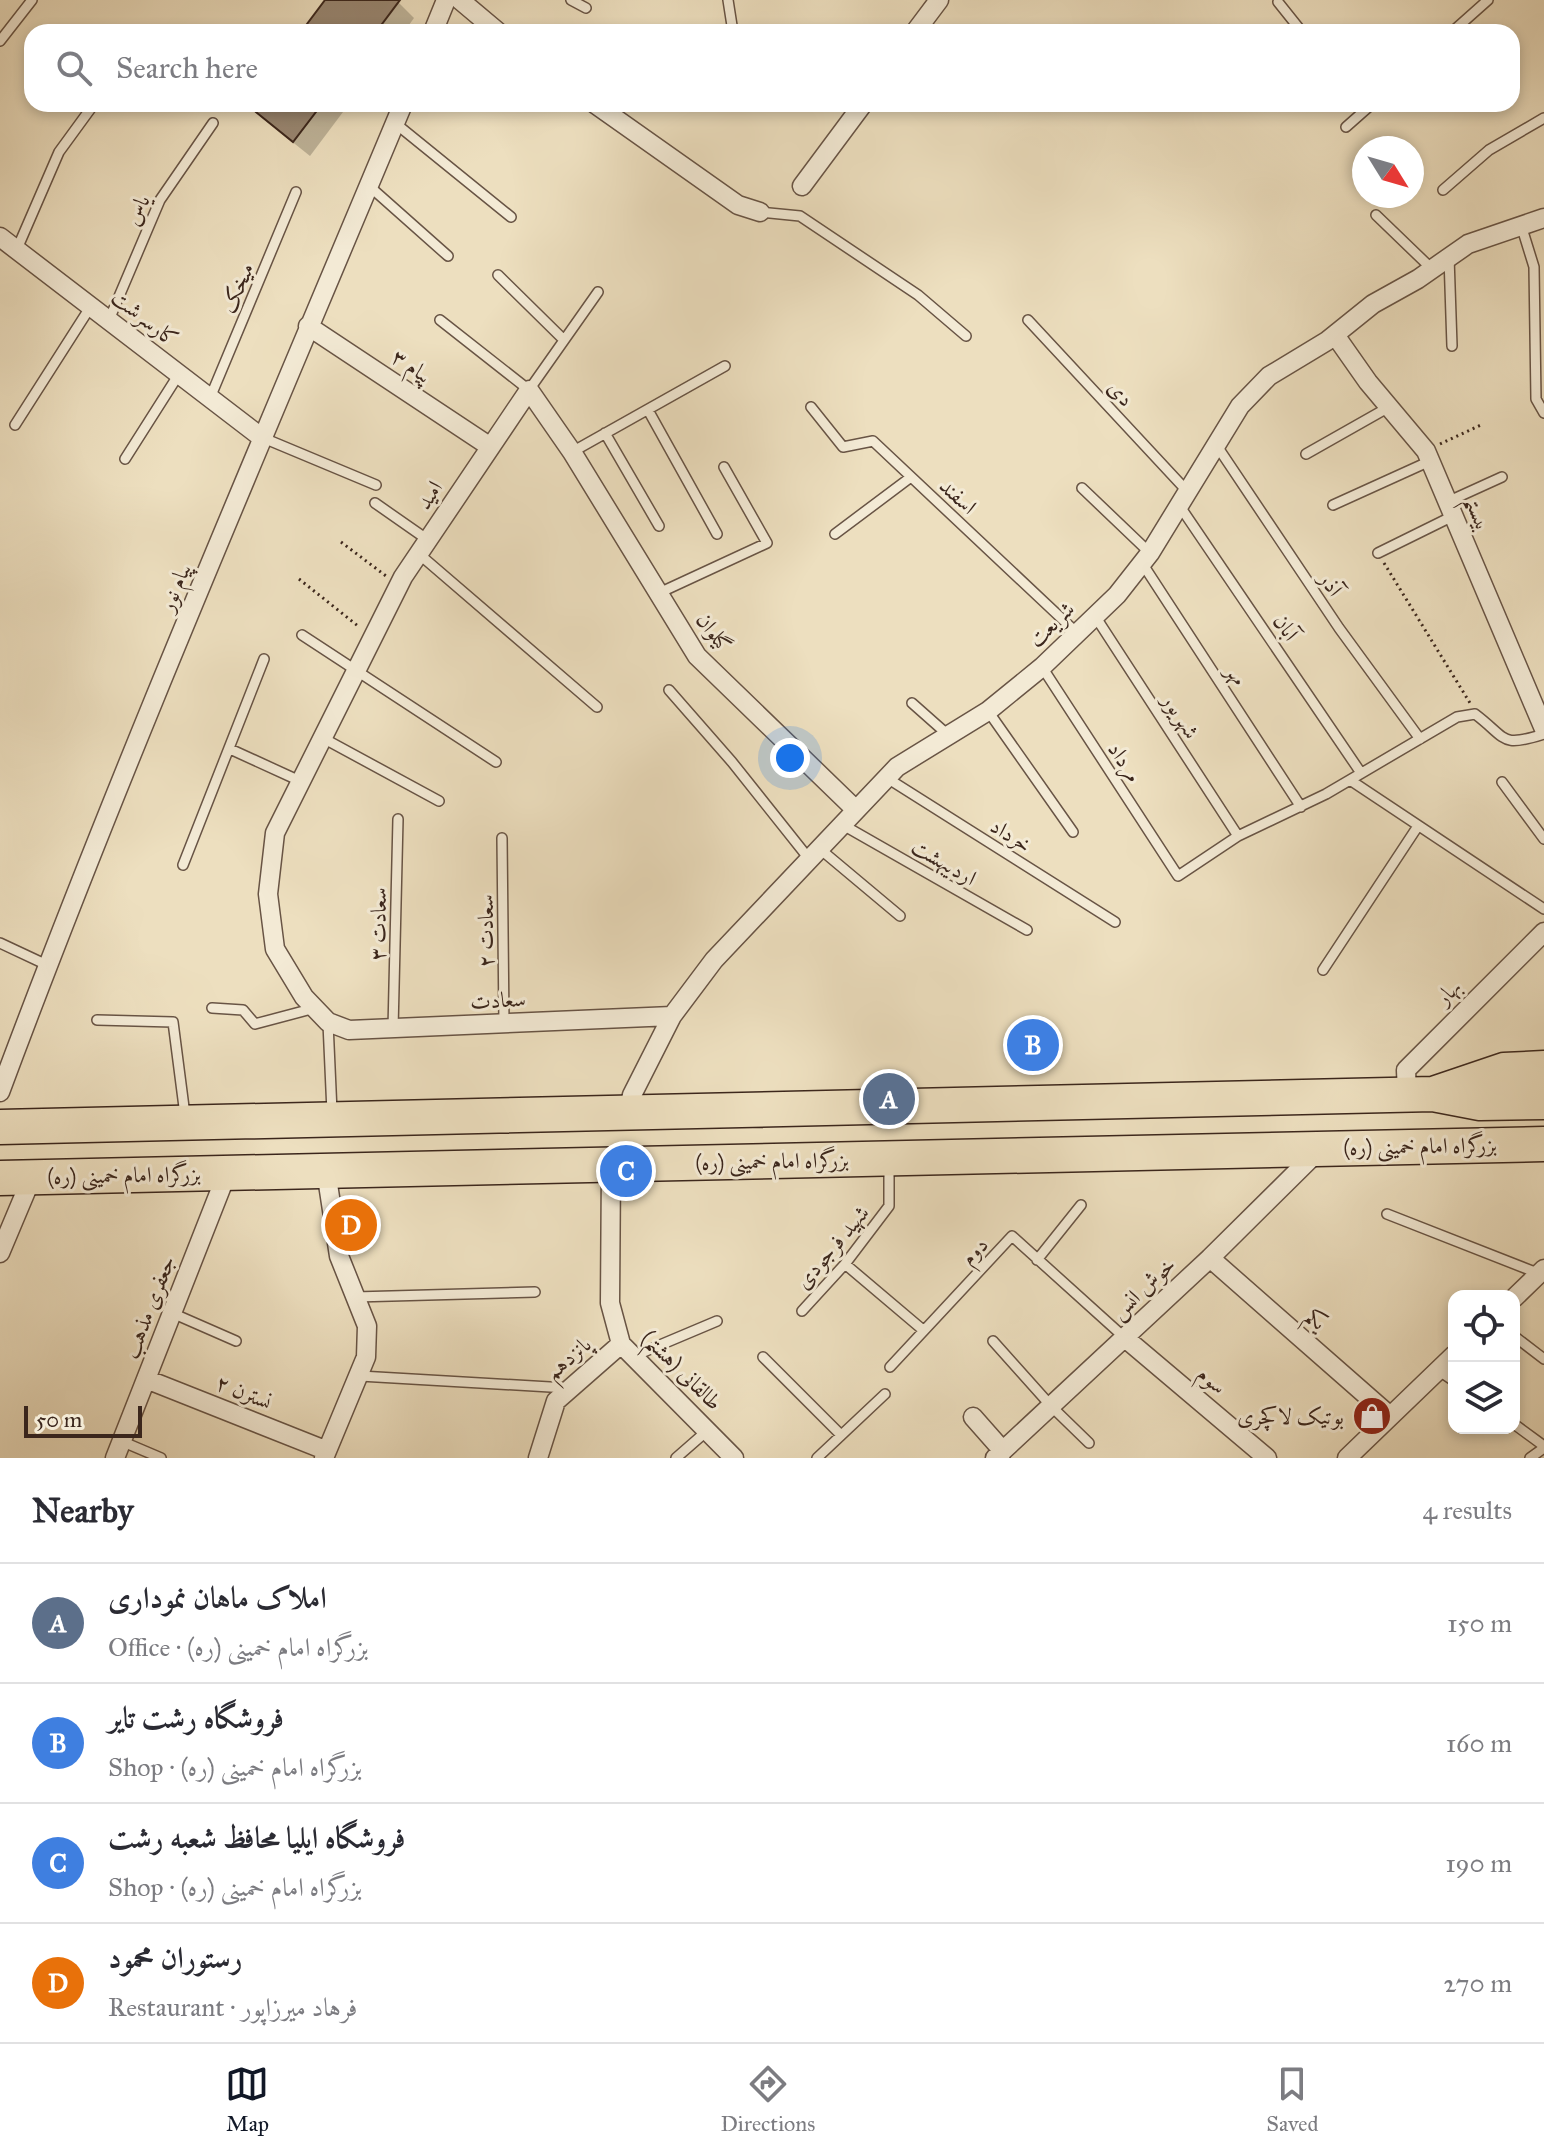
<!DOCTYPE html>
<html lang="en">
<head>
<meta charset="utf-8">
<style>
  :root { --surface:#fff; --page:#f2f2f3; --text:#2b2b33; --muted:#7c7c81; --line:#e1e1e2; --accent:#111827 }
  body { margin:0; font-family:"IM FELL Great Primer",Amiri,serif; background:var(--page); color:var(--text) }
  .controls { position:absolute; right:24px; bottom:24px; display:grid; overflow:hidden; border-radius:16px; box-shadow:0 4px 12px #0003 }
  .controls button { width:72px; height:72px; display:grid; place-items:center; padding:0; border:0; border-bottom:2px solid var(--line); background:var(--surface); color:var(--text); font:40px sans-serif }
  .compass { position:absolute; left:1352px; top:136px; width:72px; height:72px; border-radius:50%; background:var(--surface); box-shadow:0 4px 12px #0003; rotate:127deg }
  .scale { position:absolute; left:24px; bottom:20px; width:118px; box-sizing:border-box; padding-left:8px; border:4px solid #3b261c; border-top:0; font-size:22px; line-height:28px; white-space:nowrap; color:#3b261c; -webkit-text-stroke:6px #f3ead5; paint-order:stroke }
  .you { position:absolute; left:790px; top:758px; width:28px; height:28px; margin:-20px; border:6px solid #fff; border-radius:50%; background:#1a73e8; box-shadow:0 0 0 12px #1a73e833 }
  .badge { display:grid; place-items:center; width:52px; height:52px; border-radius:50%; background:var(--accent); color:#fff; font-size:26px; font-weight:700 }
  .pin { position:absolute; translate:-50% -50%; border:4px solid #fff; box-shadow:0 2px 8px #0006 }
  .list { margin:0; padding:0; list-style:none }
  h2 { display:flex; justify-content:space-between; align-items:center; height:104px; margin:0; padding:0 32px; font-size:34px }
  h2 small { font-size:26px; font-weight:400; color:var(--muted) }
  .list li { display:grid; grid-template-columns:52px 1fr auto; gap:24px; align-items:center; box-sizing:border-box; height:120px; padding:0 32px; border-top:2px solid var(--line) }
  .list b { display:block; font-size:30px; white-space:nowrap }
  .list p { margin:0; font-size:26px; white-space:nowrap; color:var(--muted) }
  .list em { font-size:26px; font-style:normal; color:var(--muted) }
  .icon { flex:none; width:44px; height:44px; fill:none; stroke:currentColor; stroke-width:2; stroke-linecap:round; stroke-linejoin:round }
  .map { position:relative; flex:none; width:1544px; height:1458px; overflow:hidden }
  .search { position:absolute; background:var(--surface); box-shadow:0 4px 12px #0003; left:24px; right:24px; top:24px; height:88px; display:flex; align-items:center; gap:20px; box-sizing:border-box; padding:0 28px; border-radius:24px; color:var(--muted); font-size:30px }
  .sheet { height:584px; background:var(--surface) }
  nav { display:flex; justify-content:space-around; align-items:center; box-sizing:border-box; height:112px; border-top:2px solid var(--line); background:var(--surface); font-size:22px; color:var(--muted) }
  nav a { display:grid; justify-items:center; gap:4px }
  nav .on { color:var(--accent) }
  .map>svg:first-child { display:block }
</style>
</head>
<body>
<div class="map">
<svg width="1544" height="1458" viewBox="0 0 1544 1458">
  <rect width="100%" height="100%" fill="#eddfbf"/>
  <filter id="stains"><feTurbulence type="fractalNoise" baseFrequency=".0025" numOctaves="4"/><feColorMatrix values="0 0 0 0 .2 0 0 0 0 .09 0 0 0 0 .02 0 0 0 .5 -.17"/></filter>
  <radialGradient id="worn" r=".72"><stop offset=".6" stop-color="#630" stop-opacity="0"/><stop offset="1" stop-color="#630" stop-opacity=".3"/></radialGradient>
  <path fill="#0003" d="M328 0H396L414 18 404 32H304Z
    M245 104H349L310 156Z"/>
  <path fill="#988671" stroke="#3b261c" stroke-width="2" d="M325 0H400L376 32H301Z
    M246 104H322L293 142Z"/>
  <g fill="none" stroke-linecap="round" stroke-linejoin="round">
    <g stroke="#685445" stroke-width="12">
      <path id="lane" d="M571 0 586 8
        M728 0 733 32
        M1278 2 1302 32
        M1452 32 1488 0
        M0 41 32 0
        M395 123 511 217
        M1346 127 1372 104
        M368 185 448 256
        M1443 190 1489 150 1544 118
        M760 212 800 216 918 295 966 336
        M1376 215 1432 269
        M1521 225 1534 267 1536 399 1544 413
        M17 249 59 152 94 104
        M1449 257 1452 346
        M498 275 564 340
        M109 320 160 200 213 123
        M440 320 529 390 598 292
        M1028 320 1187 491
        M210 398 296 192
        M811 407 843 447 873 441 1077 633
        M648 410 717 534
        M15 425 91 306
        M605 433 659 526
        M261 437 376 485
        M1217 446 1339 628 1420 739
        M572 452 725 366
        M1306 454 1389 407
        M125 459 179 374
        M1082 488 1150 553
        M1447 502 1502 477
        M375 503 428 540
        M1179 505 1361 773
        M1333 505 1430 461
        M835 534 911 477
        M1378 553 1453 516
        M419 554 597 707
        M1142 563 1301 807
        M659 593 767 543 724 467
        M1095 616 1238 836
        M302 635 496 762
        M1042 667 1178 876 1238 836 1326 794 1457 717 1475 714C1508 739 1500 748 1544 734
        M669 690 732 762 810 860
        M912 703 947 734
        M988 711 1073 832
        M321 737 439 801
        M230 749 300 781
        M887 778 1115 922
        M1350 780 1544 909
        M1502 782 1544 839
        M843 825 1027 930
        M502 838 504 1023
        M820 849 900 916
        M183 865 264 659
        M0 943 47 965
        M1323 970 1418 826
        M212 1008 243 1010 255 1024 315 1008
        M97 1020 173 1022 185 1115
        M328 1023 332 1112
        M393 1029 398 819
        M1387 1214 1540 1274
        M1037 1260 1081 1205
        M845 1264 923 1330
        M355 1297 535 1292
        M802 1311 845 1264 889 1206V1166
        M172 1313 236 1341
        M1514 1336 1544 1359
        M993 1341 1052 1407 1089 1443
        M634 1356 717 1321
        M763 1357 841 1435
        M890 1367 1012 1236 1125 1338
        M1438 1370 1454 1381
        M360 1376 567 1388
        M1514 1424 1544 1446
        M121 1441 161 1458
        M676 1458 708 1430
        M817 1458 885 1394
        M1530 1458 1544 1448"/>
    </g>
    <g stroke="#685445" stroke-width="21">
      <path id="street" d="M460 0 498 32
        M433 32 446 0
        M915 32 939 0
        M595 104 738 205 760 212
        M802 186 863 104
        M0 237 261 437
        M308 326 489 446
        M1335 335 1368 382 1426 451 1544 729
        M672 1016 349 1030 328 1022 304 997 275 949 268 894 275 833 403 577 529 390 572 452 697 656 856 810
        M0 1092C124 759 266 432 403 104
        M1407 1094 1406 1070 1544 932
        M628 1112 632 1095 672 1016 714 960 897 767 988 711 1042 667 1117 595 1150 553 1240 406 1269 376 1327 341 1373 304 1418 279 1468 244 1544 218
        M611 1165 610 1303 621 1344 734 1458
        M0 1253 32 1177
        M1210 1258 1390 1416
        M1514 1298 1544 1269
        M1125 1338 1267 1458
        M146 1379 325 1450
        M973 1417 1003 1451
        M115 1458 227 1173
        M324 1458 366 1357 367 1326 339 1256 326 1171
        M538 1458 556 1401 621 1344
        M995 1458 1210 1258 1318 1151
        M1347 1458 1454 1355"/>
    </g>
    <g stroke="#3b261c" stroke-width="37">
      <path id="highway" d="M1436 1093 1504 1070 1544 1068
        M0 1127 1433 1094 1480 1103 1544 1102
        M0 1178 1544 1144"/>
    </g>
    <path stroke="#3b261c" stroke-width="3" stroke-dasharray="2 4" stroke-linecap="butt" d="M1440 444 1483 424
      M341 542 386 576
      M1384 563 1470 703
      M299 579 358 626"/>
    <use href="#lane" stroke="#f3ead5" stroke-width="9"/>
    <use href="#street" stroke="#f3ead5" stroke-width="18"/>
    <use href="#highway" stroke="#eddfbf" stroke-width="34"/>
  </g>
  <defs>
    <g id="shop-disc" transform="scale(2)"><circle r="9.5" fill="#8f2418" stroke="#f3ead5"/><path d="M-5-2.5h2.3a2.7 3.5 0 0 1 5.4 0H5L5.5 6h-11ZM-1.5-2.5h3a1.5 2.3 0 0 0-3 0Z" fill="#fff"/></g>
  </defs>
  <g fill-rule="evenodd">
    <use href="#shop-disc" x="1372" y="1416"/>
  </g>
  <g text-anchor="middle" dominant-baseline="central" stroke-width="6" stroke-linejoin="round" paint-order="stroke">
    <g font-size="22" fill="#3b261c" stroke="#f3ead5">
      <text transform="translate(137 210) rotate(-65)">یاس</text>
      <text transform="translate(237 288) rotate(-67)">میخک</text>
      <text transform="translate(145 318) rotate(38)">کارسرشت</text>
      <text transform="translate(412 366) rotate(34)">پیام ۳</text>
      <text transform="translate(1121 393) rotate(47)">دی</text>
      <text transform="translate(429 495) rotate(-57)">امید</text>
      <text transform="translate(958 496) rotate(43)">اسفند</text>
      <text transform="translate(1478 513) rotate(68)">بیستم</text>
      <text transform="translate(1331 584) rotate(56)">آذر</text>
      <text transform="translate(175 587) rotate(-68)">پیام نور</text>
      <text transform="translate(1051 624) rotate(-44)">شریعت</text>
      <text transform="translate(1286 627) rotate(55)">آبان</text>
      <text transform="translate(714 632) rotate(53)">گیلوان</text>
      <text transform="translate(1237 675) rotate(57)">مهر</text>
      <text transform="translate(1181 716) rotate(57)">شهریور</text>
      <text transform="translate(1125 762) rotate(57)">مرداد</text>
      <text transform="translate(1011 835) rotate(32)">خرداد</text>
      <text transform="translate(944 862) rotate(30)">اردیبهشت</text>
      <text transform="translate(378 924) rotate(-89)">سعادت ۳</text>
      <text transform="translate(485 931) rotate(-90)">سعادت ۲</text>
      <text transform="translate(1448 992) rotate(-46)">بهار</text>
      <text transform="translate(498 1000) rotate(-3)">سعادت</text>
      <text transform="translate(1420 1146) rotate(-1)">بزرگراه امام خمینی (ره)</text>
      <text transform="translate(772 1161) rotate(-1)">بزرگراه امام خمینی (ره)</text>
      <text transform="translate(124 1175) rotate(-1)">بزرگراه امام خمینی (ره)</text>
      <text transform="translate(832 1247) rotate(-50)">شهید فرجودی</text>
      <text transform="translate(974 1251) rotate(-46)">دوم</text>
      <text transform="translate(1143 1288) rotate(-43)">خوش انس</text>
      <text transform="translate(149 1307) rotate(-69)">جعفری مذهب</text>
      <text transform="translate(1316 1319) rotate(41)">یکم</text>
      <text transform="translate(568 1358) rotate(-41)">پانزدهم</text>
      <text transform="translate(682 1370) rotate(45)">طالقانی (هشتم)</text>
      <text transform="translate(1212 1380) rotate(40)">سوم</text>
      <text transform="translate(244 1392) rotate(22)">نسترن ۲</text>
    </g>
    <g font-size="22" fill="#3b261c" stroke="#f3ead5" text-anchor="end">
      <text x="1344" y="1416">بوتیک لاکچری</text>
    </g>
  </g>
  <rect width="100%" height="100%" filter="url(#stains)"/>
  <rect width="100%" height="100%" fill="url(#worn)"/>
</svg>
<div class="controls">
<button><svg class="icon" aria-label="locate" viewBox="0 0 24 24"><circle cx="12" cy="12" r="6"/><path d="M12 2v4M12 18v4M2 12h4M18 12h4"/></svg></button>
<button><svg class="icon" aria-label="layers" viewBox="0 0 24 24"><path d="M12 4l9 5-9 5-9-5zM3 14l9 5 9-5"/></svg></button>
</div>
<svg class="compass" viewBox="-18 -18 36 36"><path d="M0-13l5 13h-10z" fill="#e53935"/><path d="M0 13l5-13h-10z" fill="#7c7c81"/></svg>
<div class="scale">50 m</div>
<div class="you"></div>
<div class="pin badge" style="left:889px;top:1099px;background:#5c6f8a">A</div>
<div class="pin badge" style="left:1033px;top:1045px;background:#3f7fe0">B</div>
<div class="pin badge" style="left:626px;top:1171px;background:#3f7fe0">C</div>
<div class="pin badge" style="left:351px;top:1225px;background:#e8710a">D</div>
<div class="search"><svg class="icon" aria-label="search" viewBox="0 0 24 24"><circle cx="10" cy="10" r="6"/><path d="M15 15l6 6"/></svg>Search here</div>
</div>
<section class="sheet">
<h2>Nearby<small>4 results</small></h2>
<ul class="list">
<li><span class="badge" style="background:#5c6f8a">A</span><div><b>املاک ماهان نموداری</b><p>Office · بزرگراه امام خمینی (ره)</p></div><em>150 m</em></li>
<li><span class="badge" style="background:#3f7fe0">B</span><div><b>فروشگاه رشت تاير</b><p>Shop · بزرگراه امام خمینی (ره)</p></div><em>160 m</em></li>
<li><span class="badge" style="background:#3f7fe0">C</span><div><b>فروشگاه ایلیا محافظ شعبه رشت</b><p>Shop · بزرگراه امام خمینی (ره)</p></div><em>190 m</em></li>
<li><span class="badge" style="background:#e8710a">D</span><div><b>رستوران محمود</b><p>Restaurant · فرهاد میرزاپور</p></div><em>270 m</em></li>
</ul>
</section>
<nav>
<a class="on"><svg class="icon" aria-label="map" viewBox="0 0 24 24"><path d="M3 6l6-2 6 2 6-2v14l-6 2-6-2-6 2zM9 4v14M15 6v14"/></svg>Map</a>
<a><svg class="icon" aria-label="directions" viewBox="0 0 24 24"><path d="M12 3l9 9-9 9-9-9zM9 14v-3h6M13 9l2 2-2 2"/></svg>Directions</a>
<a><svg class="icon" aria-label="saved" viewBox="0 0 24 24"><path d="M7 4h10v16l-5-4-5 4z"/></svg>Saved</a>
</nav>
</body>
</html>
